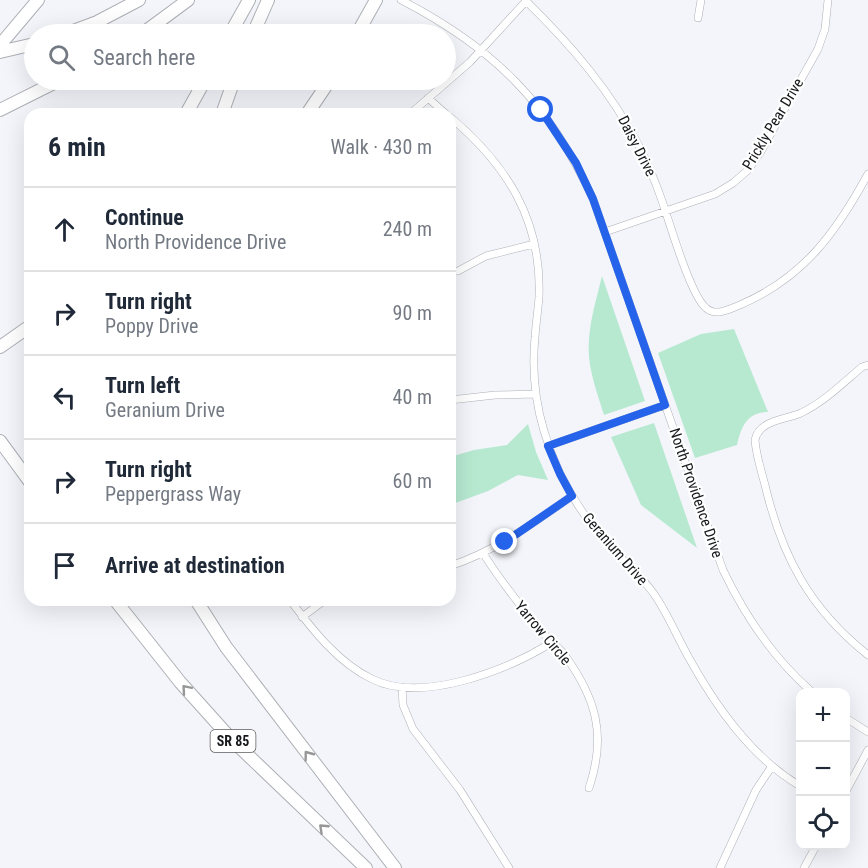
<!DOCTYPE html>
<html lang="en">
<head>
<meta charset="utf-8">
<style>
  :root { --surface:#fff; --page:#f6f6f7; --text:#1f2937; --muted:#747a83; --line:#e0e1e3 }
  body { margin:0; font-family:"Roboto Condensed",sans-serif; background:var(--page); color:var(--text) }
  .controls { position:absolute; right:18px; bottom:18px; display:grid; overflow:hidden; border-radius:12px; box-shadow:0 6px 24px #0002 }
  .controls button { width:54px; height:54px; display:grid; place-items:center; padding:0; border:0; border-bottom:2px solid var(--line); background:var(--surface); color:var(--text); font:30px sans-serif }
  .stop { position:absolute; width:18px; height:18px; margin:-14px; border:4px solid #2563eb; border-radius:50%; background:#fff }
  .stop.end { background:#2563eb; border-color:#fff; box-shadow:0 2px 6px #0008 }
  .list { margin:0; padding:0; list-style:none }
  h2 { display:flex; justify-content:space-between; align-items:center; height:78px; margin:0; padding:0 24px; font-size:26px }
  h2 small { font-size:20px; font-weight:400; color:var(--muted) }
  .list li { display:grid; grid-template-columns:39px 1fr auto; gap:18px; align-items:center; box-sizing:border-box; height:84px; padding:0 24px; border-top:2px solid var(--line) }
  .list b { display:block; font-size:22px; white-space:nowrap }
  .list p { margin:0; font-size:20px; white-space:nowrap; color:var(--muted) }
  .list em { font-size:20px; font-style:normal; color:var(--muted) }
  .icon { flex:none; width:33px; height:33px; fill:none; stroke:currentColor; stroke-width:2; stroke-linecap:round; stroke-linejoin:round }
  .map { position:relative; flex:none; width:868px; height:868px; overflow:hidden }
  .search { position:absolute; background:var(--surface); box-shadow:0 6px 24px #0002; left:24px; top:24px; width:432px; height:66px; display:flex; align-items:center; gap:15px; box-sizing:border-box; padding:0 21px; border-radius:33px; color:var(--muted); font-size:22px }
  .panel { position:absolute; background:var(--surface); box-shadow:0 6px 24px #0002; left:24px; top:108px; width:432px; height:498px; border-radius:18px }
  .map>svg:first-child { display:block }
</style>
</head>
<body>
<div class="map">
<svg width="868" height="868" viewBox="0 0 868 868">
  <rect width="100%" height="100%" fill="#f3f5fa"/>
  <path fill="#b7e9d1" d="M602 276 645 401 604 415C599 399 593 382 590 365 585 335 595 305 602 276Z
    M734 329 768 412C747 412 741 427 737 445L695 458 658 353 701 334Z
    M654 423 697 548 641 505 611 437Z
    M528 424 536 452 548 480 518 475 488 491 450 505V457L474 450 507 445Z"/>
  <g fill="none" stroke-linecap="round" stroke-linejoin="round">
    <g stroke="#adb0b5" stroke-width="8">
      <path id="minor" d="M401 0C494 48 550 104 593 199L723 570C745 616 773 658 812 692
        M526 1C571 45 611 91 640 148 648 164 655 181 661 198 669 220 690 295 706 308 716 317 729 309 740 305 803 278 836 233 868 174
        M698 18 701 0
        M428 98 446 114
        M410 114 470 62 527 0
        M450 117C507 165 542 220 539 297 538 310 536 323 535 337 532 368 535 401 544 431 556 472 577 509 605 541 621 559 640 574 654 594 668 614 677 637 689 658 716 707 751 757 800 786
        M605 232 715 194 733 183 748 170 760 153 818 49 825 29 828 0
        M458 271 486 256 534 244
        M868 365 862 367C843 383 824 402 801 413 785 420 759 420 755 440 756 455 761 470 765 485 782 557 810 609 868 655
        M450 400 495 395 536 394
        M548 446 665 405
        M483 553C501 582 522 608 544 634 550 641 558 647 564 654 596 698 607 735 589 788
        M450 566C496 551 533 523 572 496
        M290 600C312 629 338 663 372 679 422 704 507 670 551 643
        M302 617 325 600
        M402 687 403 705 413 729 460 790 509 868
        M846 718 868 732
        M846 791 868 750
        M720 868 756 790 772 766
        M804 868 816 846"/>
    </g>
    <g stroke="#adb0b5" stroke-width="14">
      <path id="trunk" d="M65 34 97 22 139 0
        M142 34 188 0
        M230 34 249 0
        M253 34 268 0
        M357 34 376 0
        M0 45 38 0
        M0 52 34 44
        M0 110 60 80
        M186 114 205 80
        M222 114 234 80
        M307 114 330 80
        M0 347 30 326
        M0 441 30 482
        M115 600 180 682 232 740 366 868
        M196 600 226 647 395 868"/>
    </g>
    <use href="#minor" stroke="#fff" stroke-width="7"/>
    <use href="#trunk" stroke="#fff" stroke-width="12"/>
  </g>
  <defs><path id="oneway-chevron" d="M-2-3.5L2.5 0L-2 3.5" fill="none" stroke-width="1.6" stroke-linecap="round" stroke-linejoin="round" transform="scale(1.5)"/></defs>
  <g stroke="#979798">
    <use href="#oneway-chevron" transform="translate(186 689) rotate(-131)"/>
    <use href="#oneway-chevron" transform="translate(308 755) rotate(-127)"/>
    <use href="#oneway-chevron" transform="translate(323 828) rotate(-137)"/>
  </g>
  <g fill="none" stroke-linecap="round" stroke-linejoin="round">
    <path stroke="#2563eb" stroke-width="8" d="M505 542 572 496 560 474 548 446 665 405 593 199 576 163 541 110"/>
  </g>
  <g text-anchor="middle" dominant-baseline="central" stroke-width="4.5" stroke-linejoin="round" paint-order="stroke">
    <rect fill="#fff" stroke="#5d5d5f" stroke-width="1.5" x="210.5" y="730" width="45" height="22" rx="4.5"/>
    <g font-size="14" font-weight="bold" fill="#17181a">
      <text x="233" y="741">SR 85</text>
    </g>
    <g font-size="15" fill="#17181a" stroke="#fff">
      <text transform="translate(773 124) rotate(-59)">Prickly Pear Drive</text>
      <text transform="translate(637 146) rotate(63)">Daisy Drive</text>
      <text transform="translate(696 493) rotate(71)">North Providence Drive</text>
      <text transform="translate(615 549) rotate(49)">Geranium Drive</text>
      <text transform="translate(543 633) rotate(50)">Yarrow Circle</text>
    </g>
  </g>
</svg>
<div class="controls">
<button>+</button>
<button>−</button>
<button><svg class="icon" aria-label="locate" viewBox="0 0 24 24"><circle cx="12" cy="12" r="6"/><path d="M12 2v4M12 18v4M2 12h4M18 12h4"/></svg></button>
</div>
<div class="stop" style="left:541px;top:110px"></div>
<div class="stop end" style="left:505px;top:542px"></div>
<div class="search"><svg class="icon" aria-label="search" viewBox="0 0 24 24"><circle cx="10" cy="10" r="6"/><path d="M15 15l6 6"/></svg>Search here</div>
<section class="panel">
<h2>6 min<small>Walk · 430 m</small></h2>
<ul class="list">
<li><svg class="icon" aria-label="ahead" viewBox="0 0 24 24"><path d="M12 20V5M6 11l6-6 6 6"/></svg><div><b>Continue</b><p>North Providence Drive</p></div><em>240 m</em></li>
<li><svg class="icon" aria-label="right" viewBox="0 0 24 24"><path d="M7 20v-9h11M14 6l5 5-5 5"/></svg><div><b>Turn right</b><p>Poppy Drive</p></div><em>90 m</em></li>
<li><svg class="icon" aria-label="left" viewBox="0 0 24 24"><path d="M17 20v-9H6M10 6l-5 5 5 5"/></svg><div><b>Turn left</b><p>Geranium Drive</p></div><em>40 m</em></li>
<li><svg class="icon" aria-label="right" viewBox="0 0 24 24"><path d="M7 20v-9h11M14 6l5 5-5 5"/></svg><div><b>Turn right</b><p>Peppergrass Way</p></div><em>60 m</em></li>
<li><svg class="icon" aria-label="arrive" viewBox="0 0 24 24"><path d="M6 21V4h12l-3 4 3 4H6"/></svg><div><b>Arrive at destination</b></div></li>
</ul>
</section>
</div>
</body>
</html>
